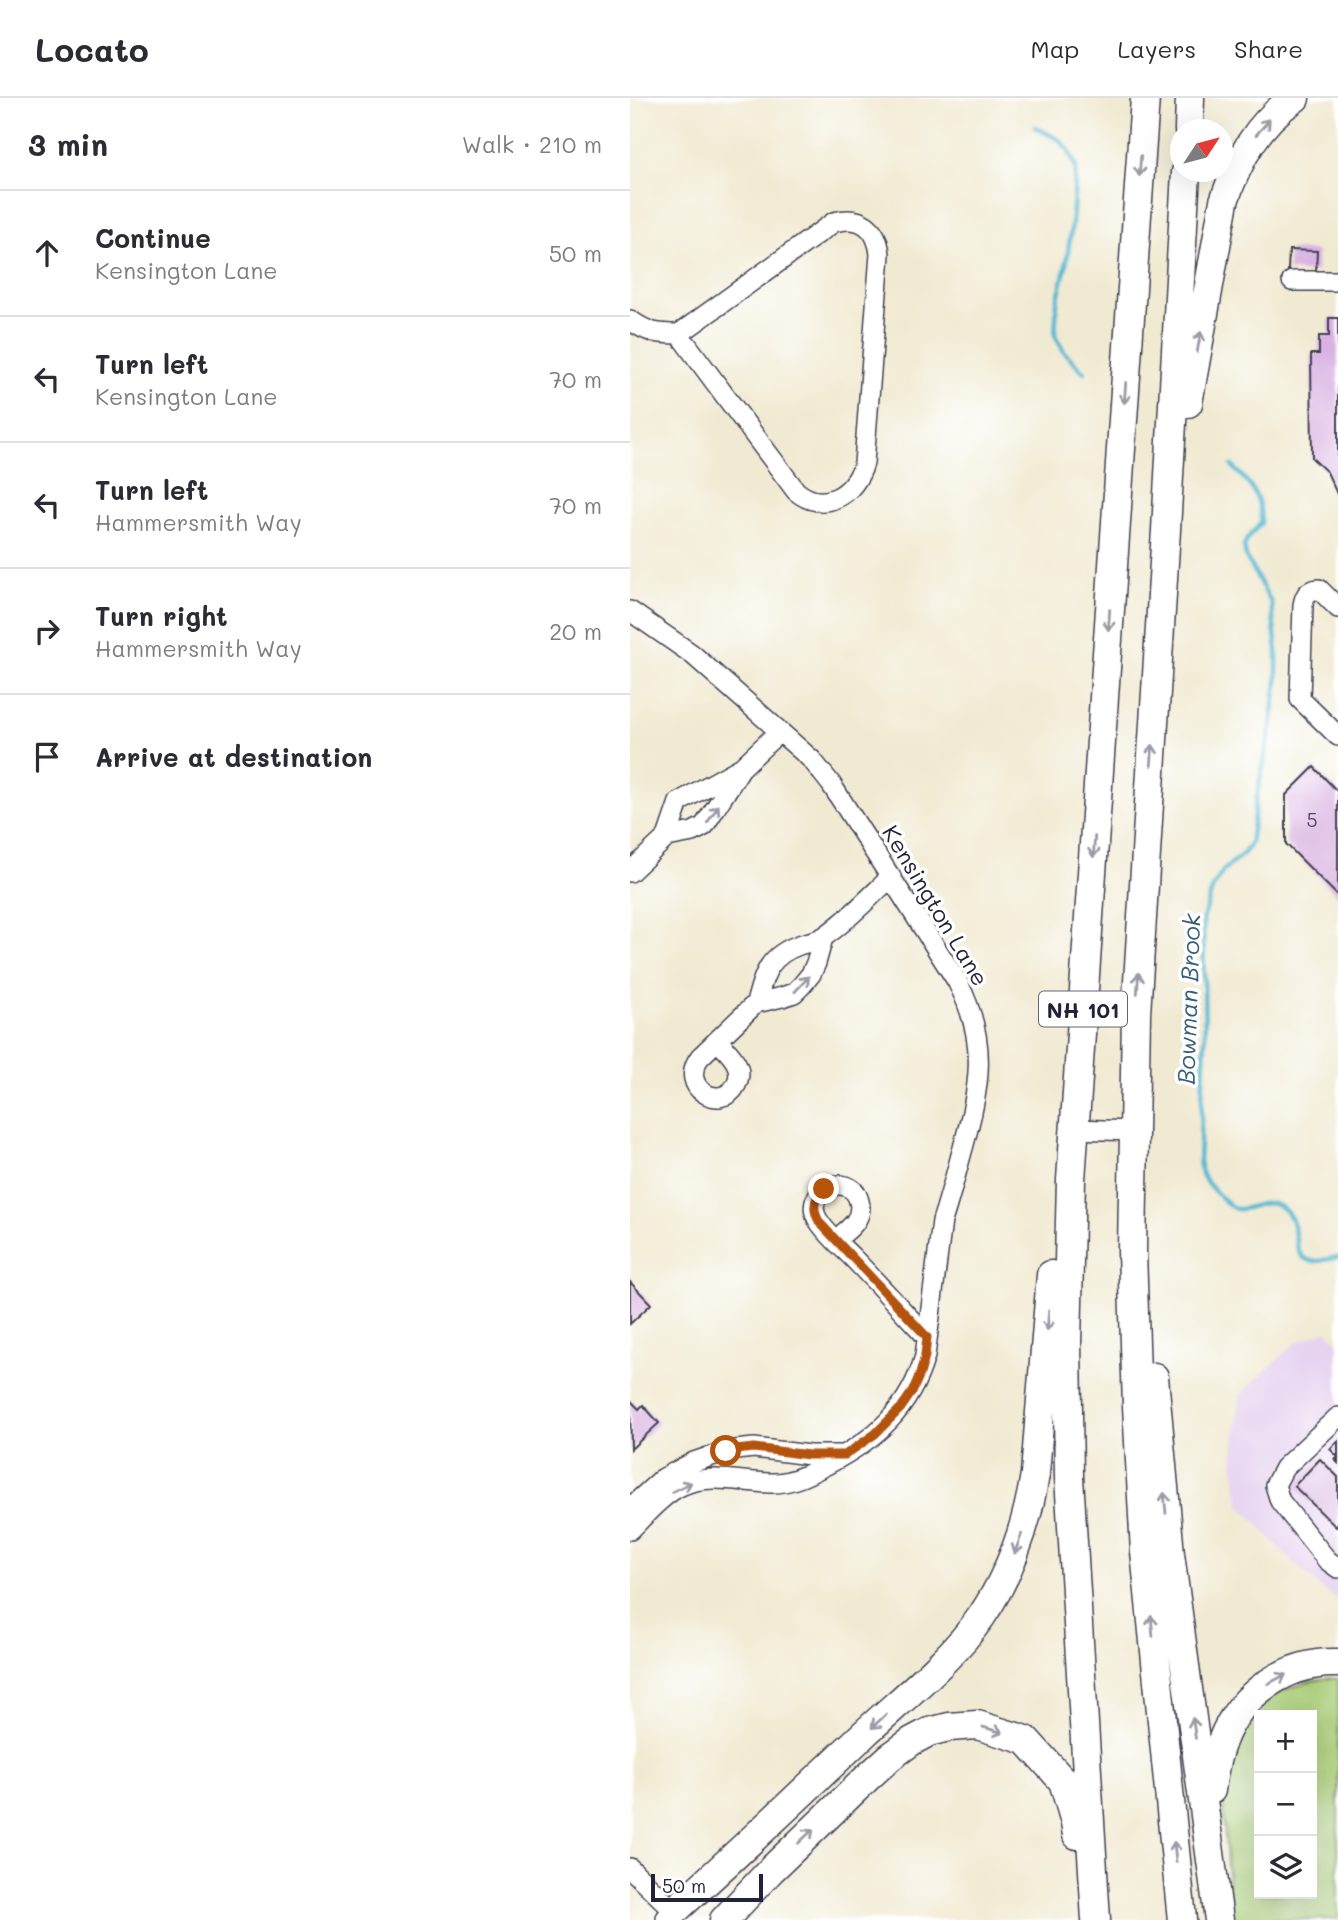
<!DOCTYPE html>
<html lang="en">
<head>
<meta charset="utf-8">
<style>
  :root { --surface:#fff; --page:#f7f7f7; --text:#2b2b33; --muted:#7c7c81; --line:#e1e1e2 }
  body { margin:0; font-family:Mali,sans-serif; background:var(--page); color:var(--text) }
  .controls { position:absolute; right:21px; bottom:21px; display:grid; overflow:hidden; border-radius:0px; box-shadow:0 7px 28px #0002 }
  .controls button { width:63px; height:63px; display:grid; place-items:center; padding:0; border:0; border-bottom:2px solid var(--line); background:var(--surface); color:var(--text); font:35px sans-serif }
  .compass { position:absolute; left:540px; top:21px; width:63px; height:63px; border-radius:50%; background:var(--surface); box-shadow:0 7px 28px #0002; rotate:54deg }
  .scale { position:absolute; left:21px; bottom:18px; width:112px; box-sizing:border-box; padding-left:7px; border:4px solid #22223b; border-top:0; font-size:19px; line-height:24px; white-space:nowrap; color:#22223b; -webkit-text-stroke:5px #fff; paint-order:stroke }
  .stop { position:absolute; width:21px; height:21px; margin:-16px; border:5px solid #b45309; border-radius:50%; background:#fff }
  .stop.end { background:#b45309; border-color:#fff; box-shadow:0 2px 7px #0008 }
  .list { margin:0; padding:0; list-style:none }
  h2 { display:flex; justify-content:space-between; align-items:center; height:91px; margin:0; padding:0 28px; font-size:30px }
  h2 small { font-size:23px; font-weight:400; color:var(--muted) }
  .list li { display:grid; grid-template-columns:46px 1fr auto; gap:21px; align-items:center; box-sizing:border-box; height:126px; padding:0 28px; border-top:2px solid var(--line) }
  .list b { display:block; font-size:26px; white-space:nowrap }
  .list p { margin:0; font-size:23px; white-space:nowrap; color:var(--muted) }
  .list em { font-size:23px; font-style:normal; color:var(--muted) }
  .icon { flex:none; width:38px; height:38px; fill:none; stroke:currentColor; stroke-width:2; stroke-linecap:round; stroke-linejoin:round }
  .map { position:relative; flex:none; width:708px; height:1822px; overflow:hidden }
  header { display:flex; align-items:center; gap:42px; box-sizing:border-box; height:98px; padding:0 35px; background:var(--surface); border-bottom:2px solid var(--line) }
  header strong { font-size:33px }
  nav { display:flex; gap:38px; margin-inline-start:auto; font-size:24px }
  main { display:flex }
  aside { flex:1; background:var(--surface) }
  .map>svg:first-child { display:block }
</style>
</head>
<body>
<header>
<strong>Locato</strong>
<nav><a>Map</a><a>Layers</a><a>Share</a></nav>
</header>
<main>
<aside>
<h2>3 min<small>Walk · 210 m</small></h2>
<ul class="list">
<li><svg class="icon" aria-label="ahead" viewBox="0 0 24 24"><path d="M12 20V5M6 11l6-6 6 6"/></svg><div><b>Continue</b><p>Kensington Lane</p></div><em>50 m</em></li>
<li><svg class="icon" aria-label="left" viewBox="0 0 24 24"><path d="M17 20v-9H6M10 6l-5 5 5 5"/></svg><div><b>Turn left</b><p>Kensington Lane</p></div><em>70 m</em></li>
<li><svg class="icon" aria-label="left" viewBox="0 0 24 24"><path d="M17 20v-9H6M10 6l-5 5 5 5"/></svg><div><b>Turn left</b><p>Hammersmith Way</p></div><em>70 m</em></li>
<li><svg class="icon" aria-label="right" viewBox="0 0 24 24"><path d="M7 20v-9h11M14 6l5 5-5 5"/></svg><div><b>Turn right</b><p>Hammersmith Way</p></div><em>20 m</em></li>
<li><svg class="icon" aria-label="arrive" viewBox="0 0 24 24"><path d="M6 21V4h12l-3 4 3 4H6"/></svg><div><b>Arrive at destination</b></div></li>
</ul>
</aside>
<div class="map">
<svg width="708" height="1822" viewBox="0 0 708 1822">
  <rect width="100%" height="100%" fill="#fff"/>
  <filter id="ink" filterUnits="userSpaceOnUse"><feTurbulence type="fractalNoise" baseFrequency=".0143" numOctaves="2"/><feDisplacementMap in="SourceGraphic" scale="14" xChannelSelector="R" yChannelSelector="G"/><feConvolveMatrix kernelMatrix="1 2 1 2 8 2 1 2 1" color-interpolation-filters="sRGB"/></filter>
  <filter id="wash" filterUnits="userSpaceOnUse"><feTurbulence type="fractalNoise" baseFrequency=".00686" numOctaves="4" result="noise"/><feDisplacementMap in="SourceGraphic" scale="28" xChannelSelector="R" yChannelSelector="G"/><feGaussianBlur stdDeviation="1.57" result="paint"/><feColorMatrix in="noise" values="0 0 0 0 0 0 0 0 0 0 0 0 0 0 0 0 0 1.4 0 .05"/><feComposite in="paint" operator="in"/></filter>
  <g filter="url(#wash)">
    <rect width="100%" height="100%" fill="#f1ead2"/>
    <path fill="#e6d3f0" d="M697 1232 708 1244V1500L694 1493 656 1457 610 1407 603 1364 610 1297 664 1246Z"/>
    <path fill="#a8cc76" stroke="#657758" stroke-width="2" fill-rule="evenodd" d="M698 1580 708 1581V1821L601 1822 594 1724V1689L610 1628 629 1609 651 1593 679 1584ZM629 1617H682V1796H629Z"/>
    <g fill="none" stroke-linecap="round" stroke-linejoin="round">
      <path stroke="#53b8d2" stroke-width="4.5" d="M405 29 430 42 439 53 446 69 442 125 436 168 427 204 425 237 434 254 454 274
        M602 368C619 384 632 399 631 425L617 441 614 448 616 459 641 504 647 552V584L641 629 626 702 620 746 615 754 593 773 583 789 573 821 575 941 569 1063C570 1068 571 1074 573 1078 576 1085 600 1111 607 1111 625 1112 634 1097 653 1111 673 1125 657 1159 682 1163 690 1164 700 1160 708 1159"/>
    </g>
    <g id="blocks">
      <path fill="#d9b2e2" d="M659 152 687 153 686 174 658 173Z
        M699 220H708V398L697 374 682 360 681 256H689V238H699Z
        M684 669 708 694V798L656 746V697Z
        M0 1184 21 1206 0 1226Z
        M0 1302 9 1311 13 1307 29 1325 1 1351Z
        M708 1343V1365L705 1362 708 1359 700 1351Z
        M690 1361 708 1379V1426L706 1429 664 1388Z"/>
    </g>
  </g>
  <g filter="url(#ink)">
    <use href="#blocks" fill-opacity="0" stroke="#414052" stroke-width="2"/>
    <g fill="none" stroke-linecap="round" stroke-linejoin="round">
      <g stroke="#414052" stroke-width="22">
        <path id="minor" d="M662 183H708
          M0 222C18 235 27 236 49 236L204 124C231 117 247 129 250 156L234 365C225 397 193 416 166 393L49 236
          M708 510 689 491C678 492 675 496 673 507L670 601 708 638
          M0 513 62 556 182 662 201 686 327 883C359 944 350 987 333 1050 326 1075 320 1099 312 1123L295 1258C280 1311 246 1341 198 1366 181 1375 163 1385 143 1385 114 1385 80 1375 53 1387 35 1394 14 1418 0 1432
          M37 739 63 734 74 728 111 670 150 633
          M0 774 37 739 49 704 110 670
          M126 905C134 876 138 858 169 847 178 844 188 843 195 838 217 823 241 798 261 779
          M88 943C94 950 102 957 106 965 110 972 110 979 106 987 91 1015 47 989 70 959L126 905 152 899 164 895 172 887 181 876 186 865 193 840
          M445 1031 503 1033
          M206 1142C212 1136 220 1131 225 1124 230 1117 231 1110 229 1103 220 1070 167 1094 190 1125 199 1138 212 1149 223 1160 248 1186 272 1212 297 1239
          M708 1319 654 1370 645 1387 650 1403 697 1462 708 1470
          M0 1410 32 1381 64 1364 96 1353 124 1350 179 1357H210
          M0 1770 44 1813 36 1820"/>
      </g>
      <g stroke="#414052" stroke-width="31">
        <path id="highway" d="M559 32 560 0
          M558 305 594 103C608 62 628 24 665 0
          M524 1279 540 1456 589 1822
          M581 1692C583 1675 586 1659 592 1643 610 1596 657 1563 708 1565
          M44 1813C109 1755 172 1695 235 1635 274 1599 321 1562 351 1519 381 1475 397 1428 405 1376L421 1177
          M94 1822 141 1772 238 1679 260 1659 282 1643 299 1634 319 1629 347 1627 396 1642 433 1683 445 1724 447 1737
          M466 1822 439 1379 437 1245 441 1082 515 0
          M552 1822 515 1454 507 1308 502 1153 506 916 536 432 556 74"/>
      </g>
      <use href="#minor" stroke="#fff" stroke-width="19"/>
      <use href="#highway" stroke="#fff" stroke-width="28"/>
    </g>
    <defs><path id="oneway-shaft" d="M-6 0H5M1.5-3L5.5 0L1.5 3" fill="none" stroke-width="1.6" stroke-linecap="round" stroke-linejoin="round" transform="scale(1.75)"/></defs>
    <g stroke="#9c9ca7">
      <use href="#oneway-shaft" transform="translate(633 29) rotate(-49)"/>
      <use href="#oneway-shaft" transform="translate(510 68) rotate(94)"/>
      <use href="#oneway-shaft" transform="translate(569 244) rotate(-80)"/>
      <use href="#oneway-shaft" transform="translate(495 295) rotate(94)"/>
      <use href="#oneway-shaft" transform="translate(479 522) rotate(94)"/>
      <use href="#oneway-shaft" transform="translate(522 657) rotate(-86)"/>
      <use href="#oneway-shaft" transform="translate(83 716) rotate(-57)"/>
      <use href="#oneway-shaft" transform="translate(464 749) rotate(94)"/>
      <use href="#oneway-shaft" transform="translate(508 885) rotate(-86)"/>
      <use href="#oneway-shaft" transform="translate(172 886) rotate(-47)"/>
      <use href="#oneway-shaft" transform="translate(418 1222) rotate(94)"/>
      <use href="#oneway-shaft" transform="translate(52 1389) rotate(-25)"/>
      <use href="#oneway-shaft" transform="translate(535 1405) rotate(-95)"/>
      <use href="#oneway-shaft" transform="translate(388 1446) rotate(110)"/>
      <use href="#oneway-shaft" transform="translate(522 1528) rotate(-95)"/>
      <use href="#oneway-shaft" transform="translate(647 1581) rotate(-28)"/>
      <use href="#oneway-shaft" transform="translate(249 1623) rotate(137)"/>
      <use href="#oneway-shaft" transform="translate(564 1630) rotate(-98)"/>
      <use href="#oneway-shaft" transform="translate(363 1632) rotate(16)"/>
      <use href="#oneway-shaft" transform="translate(176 1738) rotate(-44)"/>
      <use href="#oneway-shaft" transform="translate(545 1754) rotate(-96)"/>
    </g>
  </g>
  <g fill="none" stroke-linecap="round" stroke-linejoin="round" filter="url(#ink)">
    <path stroke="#b45309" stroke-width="9" d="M96 1353 124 1350 179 1357H215L245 1336 271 1310 282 1294 290 1276 295 1258 297 1239 190 1125C182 1112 183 1101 194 1091"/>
  </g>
  <g text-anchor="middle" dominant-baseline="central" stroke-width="7" stroke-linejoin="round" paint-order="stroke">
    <g font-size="19" fill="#504665">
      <text x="682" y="721">5</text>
    </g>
    <rect fill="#fff" stroke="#646476" stroke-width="2" x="409" y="893.5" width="88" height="35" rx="5"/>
    <g font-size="21" font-weight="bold" fill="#22223b">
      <text x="453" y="911">NH 101</text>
    </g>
    <g font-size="23" fill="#22223b" stroke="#fff">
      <text transform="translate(306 807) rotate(59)">Kensington Lane</text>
    </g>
    <g font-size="24" font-style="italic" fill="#365e77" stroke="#fff">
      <text transform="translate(558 901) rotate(-88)">Bowman Brook</text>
    </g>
  </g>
</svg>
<div class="controls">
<button>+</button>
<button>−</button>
<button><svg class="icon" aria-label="layers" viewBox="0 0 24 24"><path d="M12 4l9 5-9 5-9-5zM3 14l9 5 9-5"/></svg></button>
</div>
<svg class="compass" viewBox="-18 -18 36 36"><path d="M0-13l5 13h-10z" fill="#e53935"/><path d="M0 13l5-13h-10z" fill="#7c7c81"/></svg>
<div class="scale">50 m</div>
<div class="stop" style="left:96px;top:1353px"></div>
<div class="stop end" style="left:194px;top:1091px"></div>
</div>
</main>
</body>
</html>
